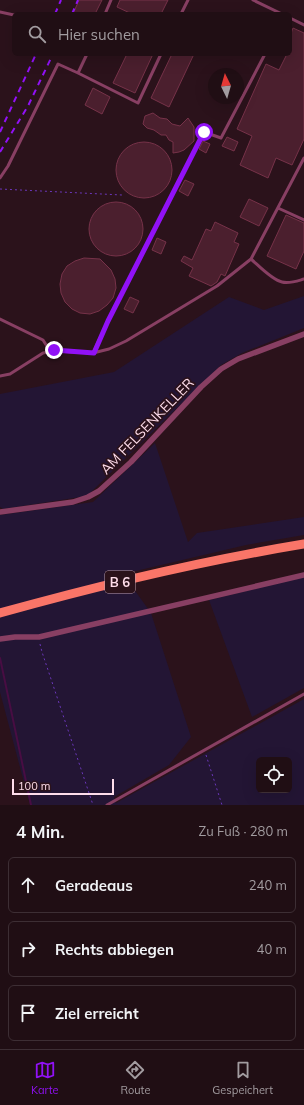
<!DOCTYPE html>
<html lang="de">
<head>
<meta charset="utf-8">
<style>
  :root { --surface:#200e14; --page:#2d1c22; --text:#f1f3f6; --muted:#a29ca0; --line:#3d2e34; --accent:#9111f6 }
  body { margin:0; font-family:Mulish,sans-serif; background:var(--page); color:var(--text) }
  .controls { position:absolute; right:12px; bottom:12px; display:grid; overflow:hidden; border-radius:6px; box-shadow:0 4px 16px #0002 }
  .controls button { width:36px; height:36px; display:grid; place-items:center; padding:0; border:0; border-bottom:1px solid var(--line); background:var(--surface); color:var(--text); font:20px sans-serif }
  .compass { position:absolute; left:208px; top:68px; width:36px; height:36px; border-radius:50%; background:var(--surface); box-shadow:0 4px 16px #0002; rotate:355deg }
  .scale { position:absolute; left:12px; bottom:10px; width:102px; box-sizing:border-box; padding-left:4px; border:2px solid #feddeb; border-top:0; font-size:11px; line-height:14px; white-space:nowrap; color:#feddeb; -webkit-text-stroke:3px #2b121b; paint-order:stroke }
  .stop { position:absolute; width:12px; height:12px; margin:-9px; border:3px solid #9111f6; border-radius:50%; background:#fff }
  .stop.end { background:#9111f6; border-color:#fff; box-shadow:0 1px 4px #0008 }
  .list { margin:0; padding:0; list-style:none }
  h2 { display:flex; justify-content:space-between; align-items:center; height:52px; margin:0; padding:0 16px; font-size:17px }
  h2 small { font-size:13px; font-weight:400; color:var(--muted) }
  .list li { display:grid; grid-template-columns:26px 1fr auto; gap:12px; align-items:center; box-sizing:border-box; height:56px; margin:0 8px 8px; padding:0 8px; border:1px solid var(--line); border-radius:6px }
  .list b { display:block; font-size:15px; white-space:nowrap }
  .list em { font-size:13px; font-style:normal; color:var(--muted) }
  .icon { flex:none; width:22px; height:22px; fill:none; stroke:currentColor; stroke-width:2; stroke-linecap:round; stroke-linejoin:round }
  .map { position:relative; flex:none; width:304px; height:805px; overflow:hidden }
  .search { position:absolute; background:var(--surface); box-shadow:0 4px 16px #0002; left:12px; right:12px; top:12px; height:44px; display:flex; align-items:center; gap:10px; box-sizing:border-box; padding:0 14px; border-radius:6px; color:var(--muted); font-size:15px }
  .sheet { height:244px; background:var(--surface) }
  nav { display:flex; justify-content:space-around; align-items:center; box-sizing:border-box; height:56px; border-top:1px solid var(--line); background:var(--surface); font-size:11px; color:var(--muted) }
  nav a { display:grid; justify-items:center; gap:2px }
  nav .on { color:var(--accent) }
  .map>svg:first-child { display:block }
</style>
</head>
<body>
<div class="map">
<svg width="304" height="805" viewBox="0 0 304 805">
  <rect width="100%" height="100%" fill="#2b121b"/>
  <path fill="#231534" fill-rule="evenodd" d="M304 296V328L242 353 221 365 87 496 3 509 0 507V394L114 372 229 297 264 310Z
    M155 443 188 542 197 533 304 517V535L246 545 123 574 151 613 191 737 169 765 114 797 116 803 304 699V805H30L0 692V515L93 502ZM259 760H289V790H259Z
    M304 577V688L252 717 209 600Z"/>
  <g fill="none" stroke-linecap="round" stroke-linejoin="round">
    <path stroke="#480d43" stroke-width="2" d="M0 658 31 805"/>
  </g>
  <path fill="#4b1f2e" stroke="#763249" d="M79 0H102L95 14H73Z
    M120 0H168L161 14H132L117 7Z
    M293 28 304 33V139L292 165 276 158 268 178 240 165 252 136 237 129 266 64 279 70 287 54H290V36Z
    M127 54H153L135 93 113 83Z
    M172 54H194L169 107 151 98Z
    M93 88 110 97 102 114 85 105Z
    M153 113 160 118 167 119 172 124 180 126 188 118 194 127V141L184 150 179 152 173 153V142L169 140 166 135H161L154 130 147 128 143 124 145 116Z
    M227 137 238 142 234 151 222 146Z
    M203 141 210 144 206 153 199 149Z
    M116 170a28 28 0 1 1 56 0a28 28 0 1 1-56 0Z
    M185 180 194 184 188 196 179 191Z
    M249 199 268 208 259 226 240 217Z
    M89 229a27 27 0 1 1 54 0a27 27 0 1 1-54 0Z
    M286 215 304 223V251L296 269 267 256Z
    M215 222 238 233 234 242 239 244 225 276 221 274 217 282 211 286 189 276 193 268 181 261 184 256 192 260 206 229 211 231Z
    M157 238 166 242 161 254 152 250Z
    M84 258 100 259 111 270 115 279 116 288 113 298 107 305 99 311 90 314 80 313 72 309 65 302 61 293 60 284 62 274 67 266 75 261Z
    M130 297 139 301 133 313 124 309Z"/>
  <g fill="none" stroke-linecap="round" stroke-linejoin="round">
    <path stroke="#6a36b9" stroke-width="1" stroke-dasharray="2 3" stroke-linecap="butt" d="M0 189 122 195
      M40 644 42 652 93 805
      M206 755 222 805"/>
    <path stroke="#883f63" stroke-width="3" d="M253 0 282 14
      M0 12 14 15
      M105 14 111 0
      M181 14 188 0
      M290 18 304 25
      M87 54 78 73 138 103 161 54
      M0 178 8 166 58 64 78 73
      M278 208 304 220
      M251 259C259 266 272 280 282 282 289 284 297 281 304 279
      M0 319 43 340 50 351
      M93 353 108 321 204 132 221 138 265 54
      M0 376 10 374 43 353 54 351 93 353 109 349 126 341 217 286 251 259 304 158
      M107 805 304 694"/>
    <path stroke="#883f63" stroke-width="5.5" d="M0 512 73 502 88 497 99 491 131 462 201 387 221 369 238 359 304 334
      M0 639 15 637H39L304 575"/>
    <path stroke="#f97568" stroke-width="9" d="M0 613C100 585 201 561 304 544"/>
    <path stroke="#9111f6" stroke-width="2" stroke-dasharray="6 5" stroke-linecap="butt" d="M55 14 61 0
      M72 14 78 0
      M0 132 36 54
      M0 152 28 106 53 54"/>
  </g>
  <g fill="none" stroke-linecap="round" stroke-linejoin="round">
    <path stroke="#9111f6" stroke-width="5" d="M54 350 94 353 108 321 204 132"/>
  </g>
  <g text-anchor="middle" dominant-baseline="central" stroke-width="3.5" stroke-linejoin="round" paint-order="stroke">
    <rect fill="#2b121b" stroke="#bfa0ad" stroke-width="1" x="105" y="571" width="30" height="22" rx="3"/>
    <g font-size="13" font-weight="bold" fill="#feddeb">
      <text x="120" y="582">B 6</text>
    </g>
    <g font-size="14" fill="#feddeb" stroke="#2b121b">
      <text transform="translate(147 426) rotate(-46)">AM FELSENKELLER</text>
    </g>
  </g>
</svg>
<div class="controls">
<button><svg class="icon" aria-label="locate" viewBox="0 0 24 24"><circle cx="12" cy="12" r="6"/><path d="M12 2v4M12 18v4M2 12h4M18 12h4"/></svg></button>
</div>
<svg class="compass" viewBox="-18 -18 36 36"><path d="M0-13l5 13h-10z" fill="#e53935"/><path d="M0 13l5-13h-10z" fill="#a29ca0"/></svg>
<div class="scale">100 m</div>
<div class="stop" style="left:204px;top:132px"></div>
<div class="stop end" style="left:54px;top:350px"></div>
<div class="search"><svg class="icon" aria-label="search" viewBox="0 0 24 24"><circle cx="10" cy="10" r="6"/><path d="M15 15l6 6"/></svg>Hier suchen</div>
</div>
<section class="sheet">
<h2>4 Min.<small>Zu Fuß · 280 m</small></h2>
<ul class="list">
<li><svg class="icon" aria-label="ahead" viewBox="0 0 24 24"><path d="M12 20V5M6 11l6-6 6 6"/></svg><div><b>Geradeaus</b></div><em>240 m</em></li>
<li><svg class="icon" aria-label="right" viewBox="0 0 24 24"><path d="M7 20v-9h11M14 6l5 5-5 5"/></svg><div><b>Rechts abbiegen</b></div><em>40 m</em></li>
<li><svg class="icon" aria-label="arrive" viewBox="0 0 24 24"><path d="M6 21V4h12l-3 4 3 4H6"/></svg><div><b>Ziel erreicht</b></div></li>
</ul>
</section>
<nav>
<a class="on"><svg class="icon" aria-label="map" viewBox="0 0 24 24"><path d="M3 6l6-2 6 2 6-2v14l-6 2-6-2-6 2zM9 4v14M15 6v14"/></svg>Karte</a>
<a><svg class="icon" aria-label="directions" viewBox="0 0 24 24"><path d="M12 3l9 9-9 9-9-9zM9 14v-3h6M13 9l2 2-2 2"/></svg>Route</a>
<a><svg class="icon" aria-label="saved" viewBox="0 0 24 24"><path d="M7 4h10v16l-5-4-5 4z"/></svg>Gespeichert</a>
</nav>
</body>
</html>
